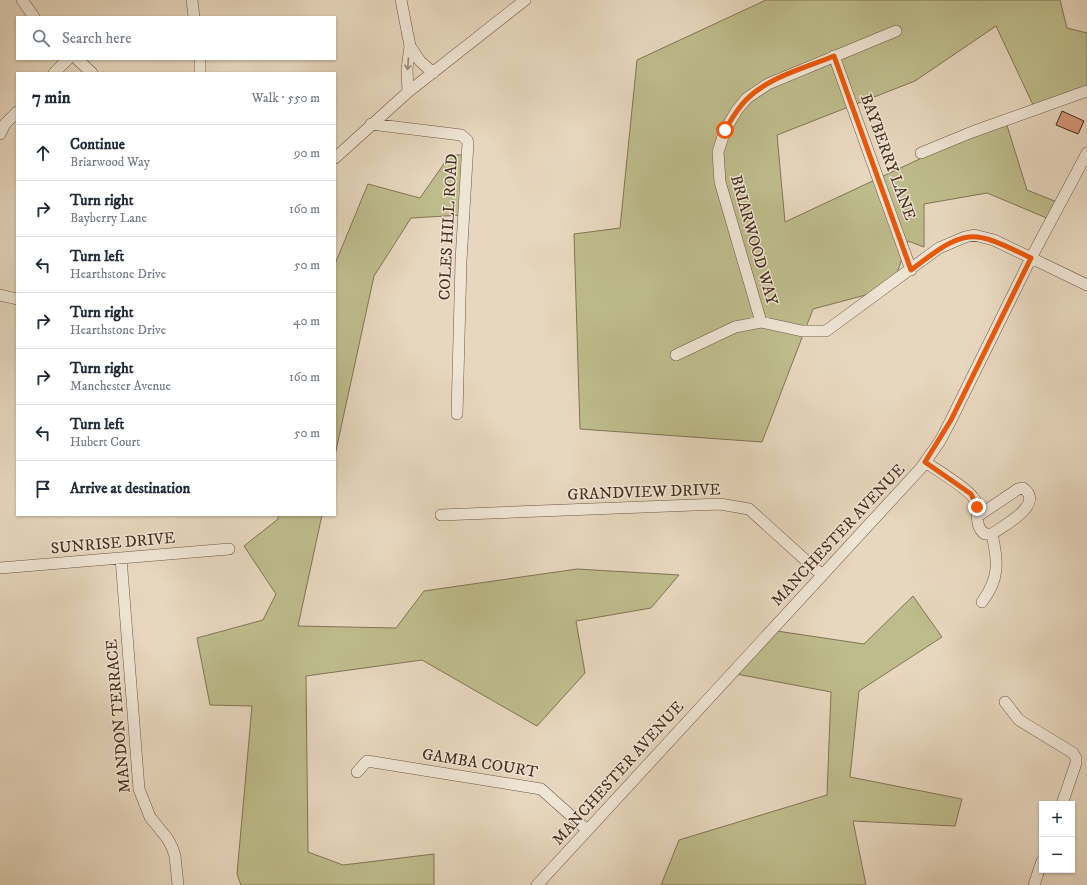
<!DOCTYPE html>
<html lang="en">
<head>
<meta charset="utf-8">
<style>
  :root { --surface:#fff; --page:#f6f6f7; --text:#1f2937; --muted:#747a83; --line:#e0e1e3 }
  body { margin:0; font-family:"IM FELL DW Pica",serif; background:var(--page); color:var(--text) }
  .controls { position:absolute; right:12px; bottom:12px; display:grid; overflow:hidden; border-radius:0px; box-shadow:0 1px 3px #0004 }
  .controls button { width:36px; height:36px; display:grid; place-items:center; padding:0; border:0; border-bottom:1px solid var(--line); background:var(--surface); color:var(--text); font:20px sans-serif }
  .stop { position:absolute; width:12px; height:12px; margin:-9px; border:3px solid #ea580c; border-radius:50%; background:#fff }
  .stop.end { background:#ea580c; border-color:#fff; box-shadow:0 1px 4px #0008 }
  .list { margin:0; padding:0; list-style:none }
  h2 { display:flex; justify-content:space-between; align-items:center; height:52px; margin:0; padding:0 16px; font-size:17px }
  h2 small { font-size:13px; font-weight:400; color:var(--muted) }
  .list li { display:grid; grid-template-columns:26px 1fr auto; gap:12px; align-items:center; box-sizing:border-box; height:56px; padding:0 16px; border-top:1px solid var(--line) }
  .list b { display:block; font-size:15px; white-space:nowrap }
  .list p { margin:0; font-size:13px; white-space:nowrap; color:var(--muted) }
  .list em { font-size:13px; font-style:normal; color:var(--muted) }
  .icon { flex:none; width:22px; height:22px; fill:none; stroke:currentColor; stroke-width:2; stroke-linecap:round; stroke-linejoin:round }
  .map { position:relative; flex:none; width:1087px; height:885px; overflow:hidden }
  .search { position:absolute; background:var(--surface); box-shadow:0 1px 3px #0004; left:16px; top:16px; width:320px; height:44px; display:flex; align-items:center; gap:10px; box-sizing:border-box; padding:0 14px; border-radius:0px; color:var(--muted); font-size:15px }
  .panel { position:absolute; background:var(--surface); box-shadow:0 1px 3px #0004; left:16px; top:72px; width:320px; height:444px; border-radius:0px }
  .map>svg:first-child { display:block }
</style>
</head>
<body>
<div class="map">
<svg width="1087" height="885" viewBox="0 0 1087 885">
  <rect width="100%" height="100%" fill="#e7d7be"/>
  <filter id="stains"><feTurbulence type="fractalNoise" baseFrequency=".005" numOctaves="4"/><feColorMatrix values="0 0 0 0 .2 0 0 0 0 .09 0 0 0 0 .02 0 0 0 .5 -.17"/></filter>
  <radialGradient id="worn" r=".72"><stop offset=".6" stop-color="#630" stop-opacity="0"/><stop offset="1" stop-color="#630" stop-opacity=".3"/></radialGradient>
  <path fill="#bebc8c" stroke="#827454" d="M766 0H1060L1067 28 1087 33V95L1035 109 996 26 915 81 777 135 785 222 1005 119 1027 190 1057 202 1049 219 987 193 924 204V247L908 241 892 288 813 309 762 442 580 429 574 234 620 228 637 60Z
    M450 155H468L463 215 411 218 374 276 335 455V264L368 184 420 198Z
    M278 515H322L298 626 396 628 424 591 577 569 679 575 651 608 576 621 585 673 537 726 422 660 306 676 308 852 343 865 434 854V885H241L237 874 252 706 210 705 197 638 263 620 276 594 244 546 278 519Z
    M913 596 942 637 859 691 850 777 962 799 955 826 853 821 866 885H661L679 840 827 795 831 692 731 673 770 630 864 644Z"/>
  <path fill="#d59778" stroke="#462b1b" d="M1062 111 1084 121 1078 134 1056 125Z"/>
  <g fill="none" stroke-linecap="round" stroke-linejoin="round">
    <g stroke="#6e5644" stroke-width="12">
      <path id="minor" d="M22 0 34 17
        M192 0 194 17
        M401 0 410 46
        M834 56 911 270
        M77 59 92 73
        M200 59V73
        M54 73 68 59
        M408 92 407 69 410 46 420 61 433 73
        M371 124 461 135 467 140 468 143 461 261 457 414
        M0 134 5 124 17 112
        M921 153 972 132 1087 91
        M335 158 408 92 525 0
        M0 295 17 299
        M761 322 720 182 718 152 725 130 737 110 747 98 768 84 896 31
        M676 355 735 327 761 322 802 331H826L939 248 965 237 974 235 994 240 1087 285
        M925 462C937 470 969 489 975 500 980 511 973 526 985 534H992C1003 526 1046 504 1023 488L1018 489 978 516
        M441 515 720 504 749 509 822 575
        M121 558 139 789 150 817 167 838 172 847 175 856 178 885
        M0 568 229 549
        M982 602C1000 578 998 561 992 534
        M1005 702 1019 720 1073 753 1076 758V763L1062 804
        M357 772 367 761 541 789 587 830
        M537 885 921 468 940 441 951 420 1031 258 1087 153
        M1034 885 1042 861"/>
    </g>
    <use href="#minor" stroke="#efe5d5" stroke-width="11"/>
  </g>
  <defs><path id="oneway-shaft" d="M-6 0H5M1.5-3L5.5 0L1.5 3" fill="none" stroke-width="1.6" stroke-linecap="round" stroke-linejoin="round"/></defs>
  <use stroke="#9a8878" href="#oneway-shaft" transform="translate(408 64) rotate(94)"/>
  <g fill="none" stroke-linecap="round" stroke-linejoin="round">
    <path stroke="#ea580c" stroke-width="5" d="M725 130C731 120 737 109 746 100 768 77 805 68 834 56L911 270C966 228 970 228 1031 258L951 420 925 462 971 494 977 507"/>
  </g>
  <g text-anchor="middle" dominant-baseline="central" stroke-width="3" stroke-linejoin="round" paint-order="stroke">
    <g font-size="16" fill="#462b1b" stroke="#efe5d5">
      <text transform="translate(888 157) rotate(70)">BAYBERRY LANE</text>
      <text transform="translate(448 227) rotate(-87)">COLES HILL ROAD</text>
      <text transform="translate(754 240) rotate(74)">BRIARWOOD WAY</text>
      <text transform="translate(644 492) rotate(-2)">GRANDVIEW DRIVE</text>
      <text transform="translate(838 535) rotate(-47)">MANCHESTER AVENUE</text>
      <text transform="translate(113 543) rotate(-5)">SUNRISE DRIVE</text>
      <text transform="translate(118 716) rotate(-95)">MANDON TERRACE</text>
      <text transform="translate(480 763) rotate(9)">GAMBA COURT</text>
      <text transform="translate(618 773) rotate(-48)">MANCHESTER AVENUE</text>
    </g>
  </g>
  <rect width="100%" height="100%" filter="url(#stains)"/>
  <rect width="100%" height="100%" fill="url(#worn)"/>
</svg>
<div class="controls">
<button>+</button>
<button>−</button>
</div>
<div class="stop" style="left:725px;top:130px"></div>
<div class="stop end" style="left:977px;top:507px"></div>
<div class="search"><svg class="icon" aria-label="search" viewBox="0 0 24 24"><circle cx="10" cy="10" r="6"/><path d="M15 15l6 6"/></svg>Search here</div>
<section class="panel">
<h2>7 min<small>Walk · 550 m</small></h2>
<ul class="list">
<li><svg class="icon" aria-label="ahead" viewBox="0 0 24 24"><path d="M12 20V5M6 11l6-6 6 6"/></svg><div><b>Continue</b><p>Briarwood Way</p></div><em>90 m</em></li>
<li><svg class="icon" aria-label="right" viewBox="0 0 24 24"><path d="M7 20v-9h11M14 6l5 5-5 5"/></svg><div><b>Turn right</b><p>Bayberry Lane</p></div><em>160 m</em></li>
<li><svg class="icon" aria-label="left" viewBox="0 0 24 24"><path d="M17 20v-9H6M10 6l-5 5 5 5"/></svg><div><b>Turn left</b><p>Hearthstone Drive</p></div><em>50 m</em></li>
<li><svg class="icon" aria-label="right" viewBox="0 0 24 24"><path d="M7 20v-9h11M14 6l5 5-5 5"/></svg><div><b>Turn right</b><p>Hearthstone Drive</p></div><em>40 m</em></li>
<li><svg class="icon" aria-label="right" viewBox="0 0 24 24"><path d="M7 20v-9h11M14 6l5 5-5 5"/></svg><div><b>Turn right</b><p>Manchester Avenue</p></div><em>160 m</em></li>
<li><svg class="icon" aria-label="left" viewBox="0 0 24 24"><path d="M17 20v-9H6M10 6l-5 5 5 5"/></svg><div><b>Turn left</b><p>Hubert Court</p></div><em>50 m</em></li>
<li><svg class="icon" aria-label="arrive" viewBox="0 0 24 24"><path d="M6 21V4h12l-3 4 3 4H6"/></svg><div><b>Arrive at destination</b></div></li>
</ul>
</section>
</div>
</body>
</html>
